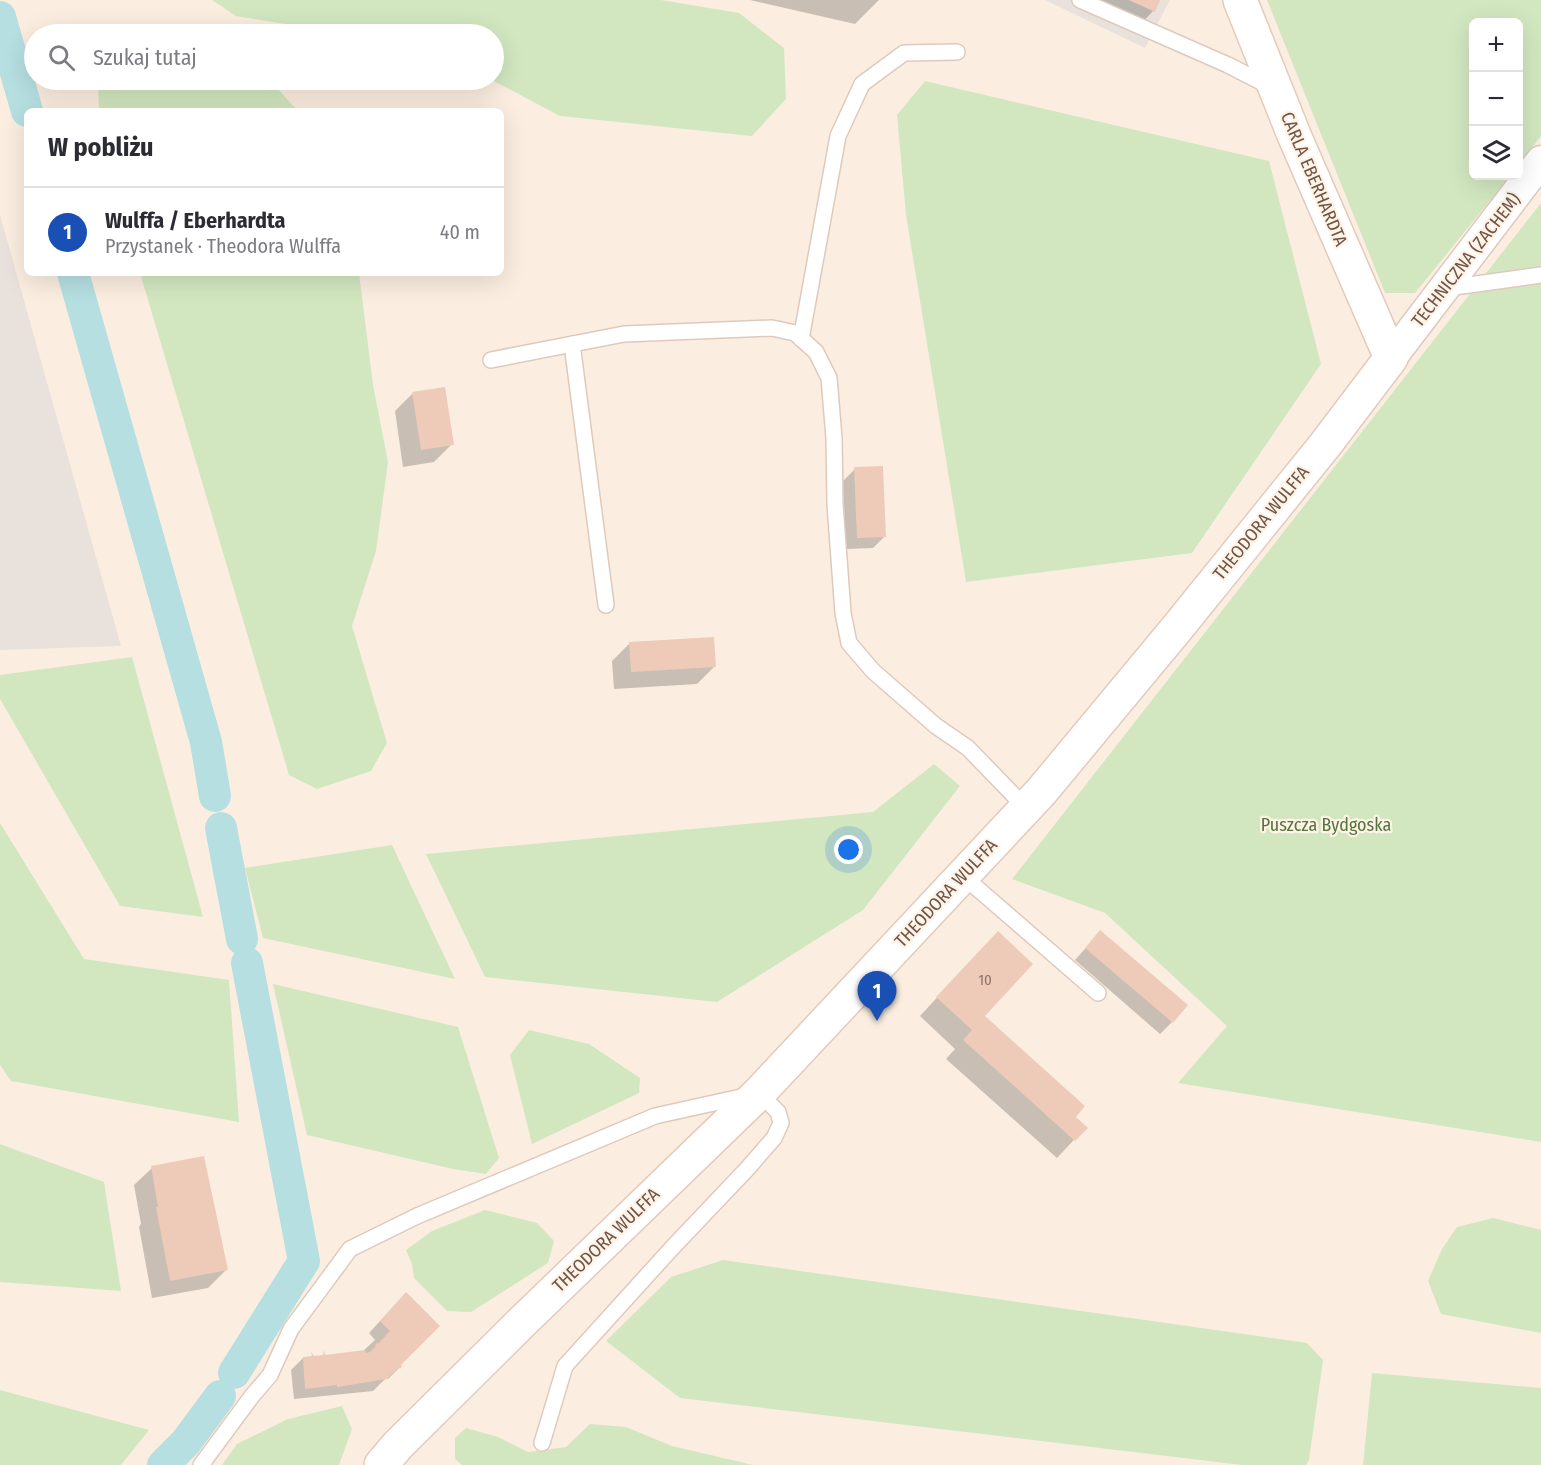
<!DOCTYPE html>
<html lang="pl">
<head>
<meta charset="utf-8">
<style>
  :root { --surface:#fff; --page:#f7f7f7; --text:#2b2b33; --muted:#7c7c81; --line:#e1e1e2; --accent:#df624a }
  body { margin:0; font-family:"Fira Sans Condensed",sans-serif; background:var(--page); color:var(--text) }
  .controls { position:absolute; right:18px; top:18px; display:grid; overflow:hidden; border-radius:9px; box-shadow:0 6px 24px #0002 }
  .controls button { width:54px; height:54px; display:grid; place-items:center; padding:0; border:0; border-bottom:2px solid var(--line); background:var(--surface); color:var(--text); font:30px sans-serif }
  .you { position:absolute; left:849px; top:850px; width:21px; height:21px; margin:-15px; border:4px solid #fff; border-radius:50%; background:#1a73e8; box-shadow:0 0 0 9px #1a73e833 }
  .badge { display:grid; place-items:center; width:39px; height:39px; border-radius:50%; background:var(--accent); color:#fff; font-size:20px; font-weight:700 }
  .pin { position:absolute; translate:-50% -50px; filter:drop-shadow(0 2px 3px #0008) }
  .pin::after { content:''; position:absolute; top:32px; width:21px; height:18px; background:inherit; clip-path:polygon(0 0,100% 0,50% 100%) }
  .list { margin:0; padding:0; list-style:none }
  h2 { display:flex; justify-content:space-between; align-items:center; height:78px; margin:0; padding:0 24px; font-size:26px }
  h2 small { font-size:20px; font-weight:400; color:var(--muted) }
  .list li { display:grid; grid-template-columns:39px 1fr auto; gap:18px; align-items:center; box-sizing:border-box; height:90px; padding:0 24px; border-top:2px solid var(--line) }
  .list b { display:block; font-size:22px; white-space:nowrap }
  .list p { margin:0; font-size:20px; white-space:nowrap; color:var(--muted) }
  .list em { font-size:20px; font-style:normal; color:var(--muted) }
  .icon { flex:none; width:33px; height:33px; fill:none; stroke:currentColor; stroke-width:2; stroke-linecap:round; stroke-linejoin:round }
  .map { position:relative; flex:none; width:1541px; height:1465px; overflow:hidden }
  .search { position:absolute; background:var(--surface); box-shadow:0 6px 24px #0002; left:24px; top:24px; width:480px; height:66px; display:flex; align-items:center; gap:15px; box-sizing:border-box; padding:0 21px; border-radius:33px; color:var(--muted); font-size:22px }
  .panel { position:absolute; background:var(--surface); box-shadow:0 6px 24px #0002; left:24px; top:108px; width:480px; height:168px; border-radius:9px }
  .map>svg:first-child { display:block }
</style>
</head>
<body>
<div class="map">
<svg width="1541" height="1465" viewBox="0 0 1541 1465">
  <rect width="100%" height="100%" fill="#fbeee0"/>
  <path fill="#e9e1db" d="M1045 0H1170L1145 48Z
    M0 215 121 646 0 650Z"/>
  <path fill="#d2e7c0" d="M212 0H661L739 13 784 48 786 99 752 136 560 116 492 80H494V34H386L355 25 311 28 236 16Z
    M1267 0H1541V136L1519 164 1518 22H1474V176H1510L1415 293H1385Z
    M98 80H259L276 87 298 111H99Z
    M925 81 1269 161 1321 364 1192 553 966 582 906 215 897 115Z
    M1541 203V1142L1178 1083 1227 1026 1105 913 1012 879Z
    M140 273H359L373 385 388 462 376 551 352 626 387 743 371 771 317 789 289 775Z
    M132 657 203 917 120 906 0 699V675Z
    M934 764 960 786 863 910 717 1002 485 977 426 854 873 812Z
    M0 823 84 959 229 980 239 1122 11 1081 0 1065Z
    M392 845 455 979 263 938 245 868Z
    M273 984 458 1027 499 1158 486 1174 453 1169 307 1135Z
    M529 1030 589 1044 640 1078 639 1093 532 1144 510 1055Z
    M0 1144 104 1182 121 1291 0 1282Z
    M485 1210 537 1223 554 1241 548 1263 471 1312 447 1311 414 1278 412 1264 406 1250 432 1231Z
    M1493 1218 1541 1230V1333L1441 1314 1428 1281 1442 1249 1457 1227Z
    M723 1260 1307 1343 1323 1360 1309 1460 1306 1465H1242L680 1398 606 1341 671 1277Z
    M1372 1373 1541 1388V1465H1363Z
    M0 1390 149 1430 121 1465H0Z
    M342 1406 352 1429 339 1465H222L237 1444 288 1419Z
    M590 1424 626 1427 672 1446 753 1465H462L455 1459V1438L466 1428 498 1437 528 1452 566 1447Z"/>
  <path fill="#0003" d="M750 0H879L855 24Z
    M1075 0H1159L1153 11 1136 29Z
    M412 394 452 444 434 462 403 467 395 411Z
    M855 469 885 536 873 548 846 549 843 481Z
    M630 643 714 667 697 684 614 689 612 661Z
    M1100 932 1172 1022 1160 1034 1075 960Z
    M980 951 983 1016 1073 1117 1085 1128 1057 1158 946 1059 955 1049 920 1016Z
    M152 1168 226 1270 208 1288 152 1298 139 1227 141 1224 134 1185Z
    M394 1306 399 1366 400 1367 388 1379 386 1378 373 1391 294 1399 291 1370 303 1358 362 1352 375 1340 369 1333Z"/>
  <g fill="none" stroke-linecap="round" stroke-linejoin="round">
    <path stroke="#b6dfe2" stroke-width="32" d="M0 17 27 111
      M73 273 206 742 215 796
      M221 828 242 939
      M234 1373 304 1261 247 963
      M163 1465 186 1442 220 1396"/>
  </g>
  <path fill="#eecbb9" d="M1129 0H1160L1155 12Z
    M445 387 454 445 421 450 412 392Z
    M883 466 886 537 857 538 854 467Z
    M714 637 716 667 631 672 629 642Z
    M1100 930 1188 1005 1173 1023 1085 948Z
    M998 931 1033 964 985 1016 1085 1106 1076 1117 1088 1128 1075 1141 963 1040 972 1030 936 997Z
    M204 1156 228 1270 170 1281 156 1207H158L151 1166Z
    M406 1292 440 1326 401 1365 402 1366 400 1369 399 1367 387 1379 337 1387V1385L305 1389 303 1357 312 1356 311 1352 314 1356 323 1355 324 1350 325 1355 365 1350 366 1353 370 1352 376 1346 375 1345 377 1343 378 1344 390 1331 380 1321Z"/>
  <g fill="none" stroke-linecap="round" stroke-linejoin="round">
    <g stroke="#decabc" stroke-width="18">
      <path id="lane" d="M1080 0 1228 65 1271 87
        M1447 288 1541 275
        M801 339 838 136 862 84 904 53 957 52
        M572 344 606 605
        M491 360 624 334 772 328 795 333 816 352 829 378 834 438 835 504 843 613 849 643 873 671 936 726 968 748 1026 808
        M963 876 1098 993
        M201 1465 252 1396 270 1375 291 1329 350 1249 417 1216 655 1116 759 1093 778 1112 781 1123 774 1138 747 1169 672 1248 565 1366 542 1443"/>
    </g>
    <g stroke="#decabc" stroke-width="33">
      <path id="street" d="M1391 358 1541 161"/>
    </g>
    <g stroke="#e2cbbb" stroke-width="36">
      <path id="secondary" d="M381 1465 398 1445 520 1324 759 1093 1041 792 1178 627 1325 445 1391 358 1294 135 1240 0"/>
    </g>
    <use href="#lane" stroke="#fff" stroke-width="15"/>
    <use href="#street" stroke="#fff" stroke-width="30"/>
    <use href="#secondary" stroke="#fff" stroke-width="33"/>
  </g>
  <g text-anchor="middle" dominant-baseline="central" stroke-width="4.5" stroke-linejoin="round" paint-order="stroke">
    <g font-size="15" fill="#8f7265">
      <text x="985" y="980">10</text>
    </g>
    <g font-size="18" fill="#6f5449" stroke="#fef3e5">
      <text transform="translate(1314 179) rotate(67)">CARLA EBERHARDTA</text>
      <text transform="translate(1466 260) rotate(-52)">TECHNICZNA (ZACHEM)</text>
      <text transform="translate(1261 523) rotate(-51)">THEODORA WULFFA</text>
      <text transform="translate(946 893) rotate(-47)">THEODORA WULFFA</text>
      <text transform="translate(606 1240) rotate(-44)">THEODORA WULFFA</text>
    </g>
    <g font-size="18" fill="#547542" stroke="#fef3e5">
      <text x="1326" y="825">Puszcza Bydgoska</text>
    </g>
  </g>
</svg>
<div class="controls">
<button>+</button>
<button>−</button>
<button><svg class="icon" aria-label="layers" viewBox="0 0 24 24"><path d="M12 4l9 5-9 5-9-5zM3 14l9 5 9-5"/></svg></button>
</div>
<div class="you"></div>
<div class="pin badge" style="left:877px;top:1021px;background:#1a4fb4">1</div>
<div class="search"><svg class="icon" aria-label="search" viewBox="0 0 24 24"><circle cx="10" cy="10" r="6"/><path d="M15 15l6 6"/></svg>Szukaj tutaj</div>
<section class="panel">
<h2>W pobliżu<small></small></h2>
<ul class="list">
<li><span class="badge" style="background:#1a4fb4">1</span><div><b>Wulffa / Eberhardta</b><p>Przystanek · Theodora Wulffa</p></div><em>40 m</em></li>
</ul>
</section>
</div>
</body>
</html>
